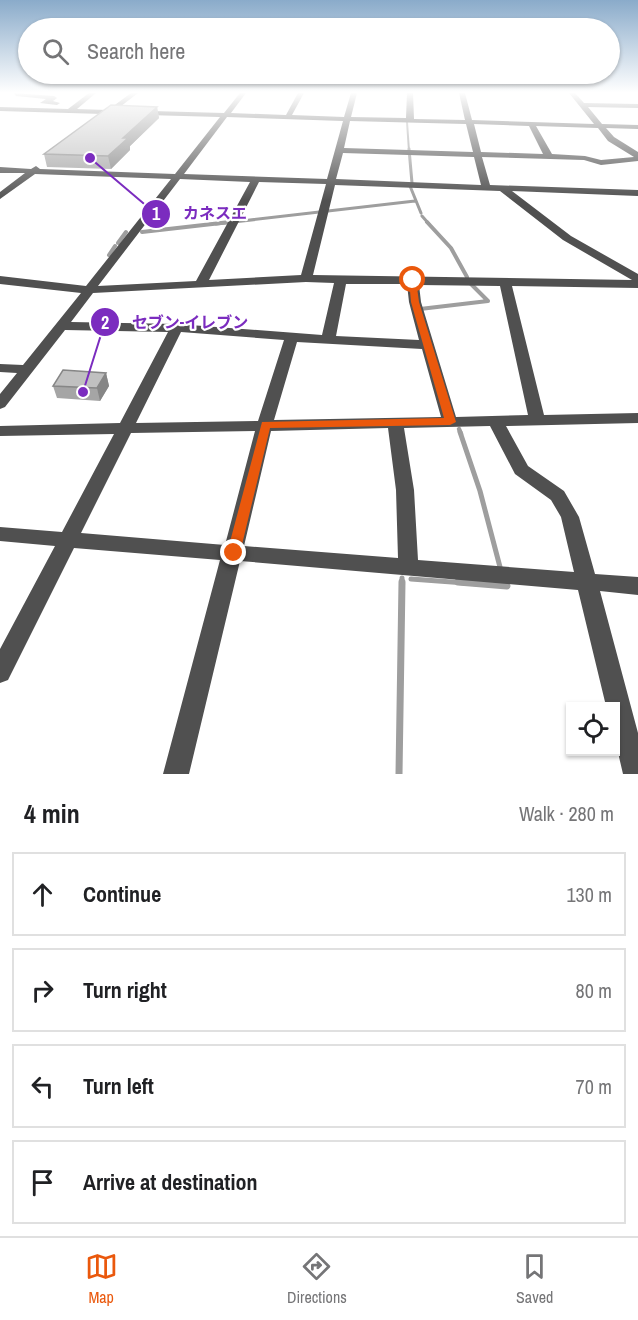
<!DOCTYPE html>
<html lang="en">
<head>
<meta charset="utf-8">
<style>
  :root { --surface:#fff; --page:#f6f6f6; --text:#202124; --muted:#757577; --line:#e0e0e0; --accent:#ea580c }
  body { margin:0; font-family:"Archivo Narrow","Noto Sans JP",sans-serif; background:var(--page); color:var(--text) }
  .controls { position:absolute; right:18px; bottom:18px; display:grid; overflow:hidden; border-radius:0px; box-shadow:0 2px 4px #0004 }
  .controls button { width:54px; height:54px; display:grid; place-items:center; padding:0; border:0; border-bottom:2px solid var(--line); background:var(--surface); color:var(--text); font:30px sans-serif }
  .stop { position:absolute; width:18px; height:18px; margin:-14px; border:4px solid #ea580c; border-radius:50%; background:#fff }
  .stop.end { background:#ea580c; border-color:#fff; box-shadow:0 2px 6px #0008 }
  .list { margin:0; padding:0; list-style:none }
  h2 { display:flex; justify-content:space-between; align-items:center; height:78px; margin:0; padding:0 24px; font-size:26px }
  h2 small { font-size:20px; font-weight:400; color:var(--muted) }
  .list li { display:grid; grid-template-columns:39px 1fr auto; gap:18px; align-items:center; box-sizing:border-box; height:84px; margin:0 12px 12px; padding:0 12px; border:2px solid var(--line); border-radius:0px }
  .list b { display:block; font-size:22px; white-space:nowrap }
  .list em { font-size:20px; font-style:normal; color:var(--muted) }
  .icon { flex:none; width:33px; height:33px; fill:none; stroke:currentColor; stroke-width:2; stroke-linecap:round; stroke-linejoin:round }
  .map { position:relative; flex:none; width:638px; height:774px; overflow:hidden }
  .search { position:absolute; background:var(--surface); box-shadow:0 2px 4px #0004; left:18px; right:18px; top:18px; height:66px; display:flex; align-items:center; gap:15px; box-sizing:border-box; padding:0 21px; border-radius:33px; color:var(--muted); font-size:22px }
  .sheet { height:462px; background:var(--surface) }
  nav { display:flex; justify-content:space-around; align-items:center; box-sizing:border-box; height:84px; border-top:2px solid var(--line); background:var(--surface); font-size:16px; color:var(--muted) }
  nav a { display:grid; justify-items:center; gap:3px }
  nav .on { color:var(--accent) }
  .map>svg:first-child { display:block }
</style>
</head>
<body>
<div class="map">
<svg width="638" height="774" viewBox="0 0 638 774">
  <rect width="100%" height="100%" fill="#fff"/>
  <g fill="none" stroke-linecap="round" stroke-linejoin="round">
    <path stroke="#9e9e9e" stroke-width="2" d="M407 122 409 151"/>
    <path stroke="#9e9e9e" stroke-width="3" d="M409 149 412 183
      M410 186 421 213
      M422 216 429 224
      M216 224 415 201"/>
    <path stroke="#9e9e9e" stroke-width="4" d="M427 222 451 248 467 277
      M142 232 230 222
      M118 243 126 232
      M109 255 115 246
      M420 309 488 301 470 283"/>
    <path stroke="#9e9e9e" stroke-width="4.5" d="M459 429 461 434"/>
    <path stroke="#9e9e9e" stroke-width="5" d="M460 432 480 491 500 567
      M411 579 479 584
      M402 584V578"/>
    <path stroke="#9e9e9e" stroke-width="7" d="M458 582 507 586
      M399 774 402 582"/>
    <path fill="#505050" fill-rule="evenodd" d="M14 93 54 96 57 98 53 101 60 103 57 105 40 103 46 99 16 96Z
      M89 93H96L77 109 108 110 131 93H138L116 110 224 113 240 93H246L231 113 286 115 298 93H304L292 115 344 117 351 93H357L351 117 406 118 407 93H413L414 119 465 120 459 93H465L472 120 594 124 569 93H575L584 103 638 104V108L588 107 602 124 638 125V129L606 128 614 137 638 152V161L601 165 584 160 482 157 490 185 638 190V196L512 191 571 236 638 274V288L512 286 544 415 638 413V423L506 426 528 466 564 491 579 517 595 574 638 577V595L600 591 638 733V774H623L616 744V706H606L578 590 240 561 189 774H163L220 560 74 548 8 680 0 683V649L55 546 0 541V527L62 532 114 434 0 436V426L120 423 168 332 65 330 5 407 0 409V394L17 373 0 372V364L23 365 81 293 0 284V276L86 286 171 179 35 174 0 199V192L25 173H0V167L31 169 36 166 40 169 175 174 220 117 111 114 107 116 104 114 0 111V107L68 109ZM227 117 343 121 327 179 184 174ZM350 121 466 124 473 152 344 148ZM474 124 529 126 543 154 481 152ZM536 126 598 128 608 141 634 157 601 160 585 156 552 154ZM343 153 474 157 481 185 336 179ZM180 179 250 182 196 281 98 286ZM259 182 326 184 301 275 209 280ZM335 185 500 191 563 240 632 280 313 275ZM306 282 334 283 322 335 177 324 71 322 93 293ZM346 284H407L409 302 419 340 336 336ZM419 285 500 286 528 415 456 417 421 302ZM181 332 284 340 258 421 136 423ZM297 342 422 349 441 417 274 420ZM490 426 515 474 551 500 561 517 574 572 418 560 414 490 404 428ZM388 428 396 490 398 558 244 546 271 431ZM255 431 225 545 81 533 131 433Z"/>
  </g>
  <path fill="#a5a5a5" d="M157 107 159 118 130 146V150L111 169 47 167 44 154Z
    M106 373 109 386 100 401 57 398 53 386Z"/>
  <path fill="#868686" d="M157 107 159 118 130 146V150L111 169 108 156 123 138Z
    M106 373 109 386 100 401 97 388Z"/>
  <path fill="#c0c0c0" stroke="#868686" stroke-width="1.5" d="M111 105 157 107 123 138H128L108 156 44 154Z
    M63 370 106 373 97 388 53 386Z"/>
  <linearGradient id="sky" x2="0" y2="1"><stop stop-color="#8aabca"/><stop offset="0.46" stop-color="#fff"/><stop offset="1" stop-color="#fff" stop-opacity="0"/></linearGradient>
  <rect width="638" height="201" fill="url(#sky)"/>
  <path fill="#ea580c" d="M413 278 416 280 419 302 456 422 450 425 270 428 240 553 234 558 229 556 227 553 262 422 444 418 411 302 409 280Z"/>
  <path fill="none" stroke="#7b2cbf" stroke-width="2" d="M90 158L156 214M83 392L105 322"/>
  <g fill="#7b2cbf" stroke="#fff" stroke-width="2">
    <circle cx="90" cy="158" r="6"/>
    <circle cx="83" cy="392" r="6"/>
    <circle cx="156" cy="214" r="15"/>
    <circle cx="105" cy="322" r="15"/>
  </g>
  <g font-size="18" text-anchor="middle" font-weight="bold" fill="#fff">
    <text x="156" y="220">1</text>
    <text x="105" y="329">2</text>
  </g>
  <g font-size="16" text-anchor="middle" font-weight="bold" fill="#7b2cbf" stroke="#fff" stroke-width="4.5" stroke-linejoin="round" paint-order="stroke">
    <text x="215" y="219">カネスエ</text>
    <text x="190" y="328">セブン-イレブン</text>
  </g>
</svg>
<div class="controls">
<button><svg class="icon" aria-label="locate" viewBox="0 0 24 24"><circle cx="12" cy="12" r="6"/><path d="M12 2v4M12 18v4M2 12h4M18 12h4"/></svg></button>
</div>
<div class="stop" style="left:413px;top:280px"></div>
<div class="stop end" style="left:234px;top:553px"></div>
<div class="search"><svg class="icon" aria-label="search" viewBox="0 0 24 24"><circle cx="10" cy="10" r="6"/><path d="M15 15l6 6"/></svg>Search here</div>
</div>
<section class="sheet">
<h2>4 min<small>Walk · 280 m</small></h2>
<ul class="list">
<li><svg class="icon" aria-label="ahead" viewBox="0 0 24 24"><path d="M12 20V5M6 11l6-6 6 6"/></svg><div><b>Continue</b></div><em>130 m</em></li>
<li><svg class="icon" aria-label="right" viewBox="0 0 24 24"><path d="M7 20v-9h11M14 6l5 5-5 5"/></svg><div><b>Turn right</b></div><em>80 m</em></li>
<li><svg class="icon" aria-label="left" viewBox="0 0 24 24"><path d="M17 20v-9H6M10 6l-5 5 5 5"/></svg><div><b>Turn left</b></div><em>70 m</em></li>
<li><svg class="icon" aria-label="arrive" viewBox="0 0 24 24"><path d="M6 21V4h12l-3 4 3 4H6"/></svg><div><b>Arrive at destination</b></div></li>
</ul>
</section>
<nav>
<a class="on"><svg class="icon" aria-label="map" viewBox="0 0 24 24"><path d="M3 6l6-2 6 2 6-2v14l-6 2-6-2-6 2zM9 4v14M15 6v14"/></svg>Map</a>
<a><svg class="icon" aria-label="directions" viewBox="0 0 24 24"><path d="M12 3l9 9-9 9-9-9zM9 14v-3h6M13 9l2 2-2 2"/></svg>Directions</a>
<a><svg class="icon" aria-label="saved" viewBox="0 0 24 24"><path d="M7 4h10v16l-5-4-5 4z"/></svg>Saved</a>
</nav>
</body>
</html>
